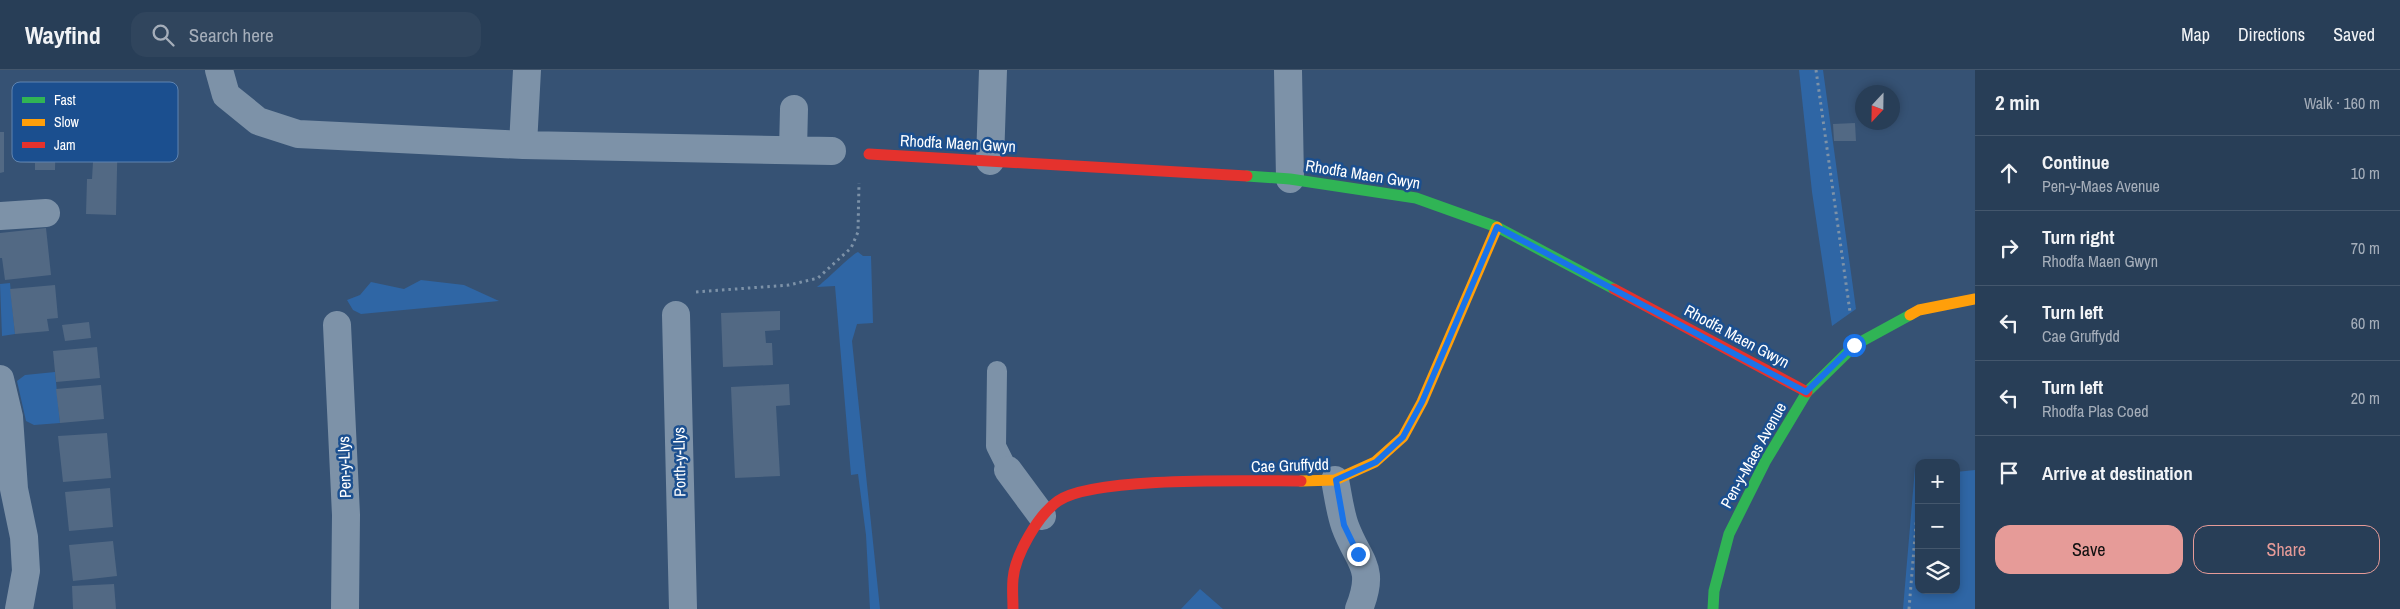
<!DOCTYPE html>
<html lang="en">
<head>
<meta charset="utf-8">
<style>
  :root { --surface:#283e57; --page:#30455d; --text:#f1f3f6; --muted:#a5aeba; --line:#44576d; --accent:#e69b98 }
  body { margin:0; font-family:"Archivo Narrow",sans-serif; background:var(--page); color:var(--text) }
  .controls { position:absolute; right:15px; bottom:15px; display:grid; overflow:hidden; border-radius:10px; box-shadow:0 2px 8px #0003 }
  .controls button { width:45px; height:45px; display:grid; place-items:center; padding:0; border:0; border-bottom:1px solid var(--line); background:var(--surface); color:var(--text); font:25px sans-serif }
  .compass { position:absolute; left:1855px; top:15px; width:45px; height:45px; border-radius:50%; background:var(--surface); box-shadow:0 2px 8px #0003; rotate:202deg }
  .stop { position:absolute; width:15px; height:15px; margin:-11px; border:4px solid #1a73e8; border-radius:50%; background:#fff }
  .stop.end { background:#1a73e8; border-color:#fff; box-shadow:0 1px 5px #0008 }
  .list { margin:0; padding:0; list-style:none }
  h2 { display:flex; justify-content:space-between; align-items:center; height:65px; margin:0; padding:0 20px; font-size:21px }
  h2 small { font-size:16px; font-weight:400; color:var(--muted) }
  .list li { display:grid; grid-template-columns:32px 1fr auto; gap:15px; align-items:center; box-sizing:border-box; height:75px; padding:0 20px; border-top:1px solid var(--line) }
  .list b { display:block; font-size:19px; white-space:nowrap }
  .list p { margin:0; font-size:16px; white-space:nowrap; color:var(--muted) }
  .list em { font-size:16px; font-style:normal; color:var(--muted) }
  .actions { display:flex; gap:10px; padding:15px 20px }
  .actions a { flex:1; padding:11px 0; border:1px solid var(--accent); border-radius:15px; text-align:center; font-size:18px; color:var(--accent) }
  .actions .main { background:var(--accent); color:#111 }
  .icon { flex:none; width:28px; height:28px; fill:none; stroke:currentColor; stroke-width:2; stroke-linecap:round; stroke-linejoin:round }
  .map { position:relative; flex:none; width:1975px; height:539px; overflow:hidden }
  header { display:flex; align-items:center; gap:30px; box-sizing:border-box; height:70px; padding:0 25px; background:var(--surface); border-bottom:1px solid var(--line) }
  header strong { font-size:24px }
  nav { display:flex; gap:28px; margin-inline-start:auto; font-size:18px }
  .search { width:350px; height:45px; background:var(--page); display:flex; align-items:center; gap:12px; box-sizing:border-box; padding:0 18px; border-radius:15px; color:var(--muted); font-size:19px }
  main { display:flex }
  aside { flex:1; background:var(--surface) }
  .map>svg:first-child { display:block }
</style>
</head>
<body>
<header>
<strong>Wayfind</strong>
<div class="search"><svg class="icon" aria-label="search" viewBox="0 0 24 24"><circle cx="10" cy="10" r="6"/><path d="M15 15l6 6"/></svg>Search here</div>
<nav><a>Map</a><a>Directions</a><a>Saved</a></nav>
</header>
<main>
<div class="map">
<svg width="1975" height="539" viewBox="0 0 1975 539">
  <rect width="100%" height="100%" fill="#365274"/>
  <path fill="#2f66a5" d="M1799 0H1823L1856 239 1832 256 1812 122Z
    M858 182 863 186H871L873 253 857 254 852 271 880 539H870L866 465 858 404 851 405 835 216 817 217C826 211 853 183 858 182Z
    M421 210 464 215 499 231 361 244 353 240 347 230 360 225 371 212 404 219Z
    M10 213 15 264 2 266 0 214Z
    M55 302 60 353 34 355 26 351 17 311 25 305Z
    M1915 398 1919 401V520H1956V402L1975 400V539H1903Z
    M1200 519 1223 539H1181Z"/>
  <path fill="#526984" d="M1855 53 1856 71H1834L1833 54Z
    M16 54 56 55 55 100H35V93L16 92Z
    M85 55H118L116 145 86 144 87 109H92L93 92H69L70 63H85Z
    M0 62H4V102L0 103Z
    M46 158 51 205 5 210 2 188H0V163Z
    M55 215 58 248 47 249 49 261 15 264 10 219Z
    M780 241V260L765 261 766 273H772L773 295 723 297 721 243Z
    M89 252 91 268 65 271 62 255Z
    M97 277 100 308 56 312 53 281Z
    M789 314 790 335 776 336 780 406 735 408 731 317Z
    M101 315 104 349 60 353 56 319Z
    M107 363 111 408 63 412 58 366Z
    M110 418 113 457 69 461 65 422Z
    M113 471 117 506 73 511 69 475Z
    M114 514 116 539H73L72 516Z"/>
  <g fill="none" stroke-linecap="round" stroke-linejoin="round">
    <path stroke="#7d92a8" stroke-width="3" stroke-dasharray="2.5 4" stroke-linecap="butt" d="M1816 0 1850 242
      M696 222 789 215 818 208 851 178 858 162 859 113
      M1909 539 1918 430"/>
    <path stroke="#7d92a8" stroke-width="20" d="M997 301 996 376 1008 400"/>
    <path stroke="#7d92a8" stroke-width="28" d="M219 0 226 25 258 51 298 64 523 75 832 81
      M1288 0 1290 109
      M523 75 527 0
      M793 80 794 39
      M990 91 993 0
      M0 146 46 143
      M676 245 683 539
      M337 255 346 445 345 539
      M0 309 9 347 14 419 24 467 26 501 19 539
      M1008 400 1042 446
      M1335 410C1338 425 1340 442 1345 456 1359 494 1376 496 1359 539"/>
    <path stroke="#30b455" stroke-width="11" d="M1247 106 1290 109 1416 128 1497 157 1614 219
      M1713 539 1714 521 1729 464 1765 392 1807 322 1855 275 1910 245"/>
    <path stroke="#ff9f0a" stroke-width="11" d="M1910 245 1919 240 1975 229
      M1301 411 1335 410 1375 392 1403 367 1422 332 1497 157"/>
    <path stroke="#e5322d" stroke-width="11" d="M869 84 1247 106
      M1614 219 1807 322
      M1013 539C1013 529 1012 519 1013 509 1015 485 1038 445 1058 431 1093 406 1251 411 1301 411"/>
  </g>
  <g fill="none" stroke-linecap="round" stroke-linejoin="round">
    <path stroke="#1a73e8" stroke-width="6" d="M1358 484 1344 455 1336 410 1376 392 1403 367 1422 332 1497 157 1806 322 1854 275"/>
  </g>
  <g text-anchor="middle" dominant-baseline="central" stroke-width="5" stroke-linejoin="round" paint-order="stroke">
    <g font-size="16" fill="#fff" stroke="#1b4f8f">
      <text transform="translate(958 73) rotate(3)">Rhodfa Maen Gwyn</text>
      <text transform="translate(1363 104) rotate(9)">Rhodfa Maen Gwyn</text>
      <text transform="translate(1737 266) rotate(28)">Rhodfa Maen Gwyn</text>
      <text transform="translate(1753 385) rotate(-61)">Pen-y-Maes Avenue</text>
      <text transform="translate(679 392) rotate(-91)">Porth-y-Llys</text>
      <text transform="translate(1290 395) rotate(-2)">Cae Gruffydd</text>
      <text transform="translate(344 397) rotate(-92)">Pen-y-Llys</text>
    </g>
  </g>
  <rect x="12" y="12" width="166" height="80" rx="8" fill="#1b4f8f" stroke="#5f84b1" stroke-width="1"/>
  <rect x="22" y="27" width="23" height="6" fill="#30b455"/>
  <rect x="22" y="49" width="23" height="7" fill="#ff9f0a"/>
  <rect x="22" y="72" width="23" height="6" fill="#e5322d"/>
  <g font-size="14" fill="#fff">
    <text x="54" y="35">Fast</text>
    <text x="54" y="57">Slow</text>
    <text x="54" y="80">Jam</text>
  </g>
</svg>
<div class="controls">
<button>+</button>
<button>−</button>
<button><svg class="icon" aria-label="layers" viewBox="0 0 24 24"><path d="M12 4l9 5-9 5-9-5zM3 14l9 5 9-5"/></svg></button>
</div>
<svg class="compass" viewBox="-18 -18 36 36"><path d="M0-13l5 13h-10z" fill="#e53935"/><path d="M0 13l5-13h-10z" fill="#a5aeba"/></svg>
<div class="stop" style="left:1854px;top:275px"></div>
<div class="stop end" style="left:1358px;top:484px"></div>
</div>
<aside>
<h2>2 min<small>Walk · 160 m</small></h2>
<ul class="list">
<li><svg class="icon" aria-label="ahead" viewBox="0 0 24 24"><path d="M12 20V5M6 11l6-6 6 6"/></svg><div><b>Continue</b><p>Pen-y-Maes Avenue</p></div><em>10 m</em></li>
<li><svg class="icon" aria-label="right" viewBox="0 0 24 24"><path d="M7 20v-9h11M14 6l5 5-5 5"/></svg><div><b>Turn right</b><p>Rhodfa Maen Gwyn</p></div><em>70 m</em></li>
<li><svg class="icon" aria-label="left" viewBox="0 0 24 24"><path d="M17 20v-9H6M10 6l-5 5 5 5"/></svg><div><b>Turn left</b><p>Cae Gruffydd</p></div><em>60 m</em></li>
<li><svg class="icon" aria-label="left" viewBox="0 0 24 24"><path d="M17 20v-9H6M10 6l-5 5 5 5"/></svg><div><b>Turn left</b><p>Rhodfa Plas Coed</p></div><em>20 m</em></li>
<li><svg class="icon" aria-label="arrive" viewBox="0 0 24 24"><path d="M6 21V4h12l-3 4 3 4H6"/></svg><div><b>Arrive at destination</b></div></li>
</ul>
<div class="actions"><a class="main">Save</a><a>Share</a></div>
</aside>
</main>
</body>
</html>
